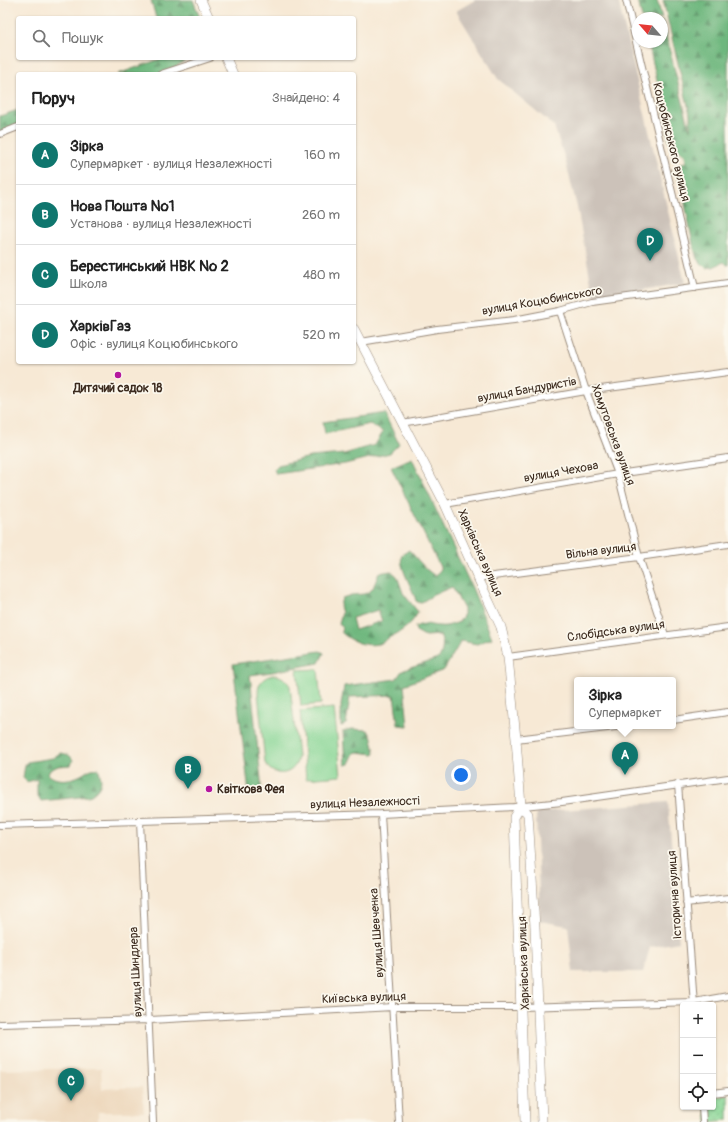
<!DOCTYPE html>
<html lang="uk">
<head>
<meta charset="utf-8">
<style>
  :root { --surface:#fff; --page:#f6f6f6; --text:#222; --muted:#767676; --line:#e0e0e0; --accent:#0f766e }
  body { margin:0; font-family:Pangolin,sans-serif; background:var(--page); color:var(--text) }
  .controls { position:absolute; right:12px; bottom:12px; display:grid; overflow:hidden; border-radius:4px; box-shadow:0 1px 3px #0004 }
  .controls button { width:36px; height:36px; display:grid; place-items:center; padding:0; border:0; border-bottom:1px solid var(--line); background:var(--surface); color:var(--text); font:20px sans-serif }
  .compass { position:absolute; left:632px; top:12px; width:36px; height:36px; border-radius:50%; background:var(--surface); box-shadow:0 1px 3px #0004; rotate:298deg }
  .you { position:absolute; left:461px; top:775px; width:14px; height:14px; margin:-10px; border:3px solid #fff; border-radius:50%; background:#1a73e8; box-shadow:0 0 0 6px #1a73e833 }
  .badge { display:grid; place-items:center; width:26px; height:26px; border-radius:50%; background:var(--accent); color:#fff; font-size:13px; font-weight:700 }
  .pin { position:absolute; translate:-50% -33px; filter:drop-shadow(0 1px 2px #0008) }
  .pin::after { content:''; position:absolute; top:21px; width:14px; height:12px; background:inherit; clip-path:polygon(0 0,100% 0,50% 100%) }
  .popup { position:absolute; left:574px; top:677px; width:102px; height:52px; box-sizing:border-box; display:grid; place-content:center; border-radius:4px; background:var(--surface); filter:drop-shadow(0 1px 3px #0005); font-size:13px; white-space:nowrap; color:var(--muted) }
  .popup b { font-size:15px; color:var(--text) }
  .popup::after { content:''; position:absolute; left:50%; top:100%; margin-left:-8px; border:8px solid transparent; border-top-color:var(--surface) }
  .list { margin:0; padding:0; list-style:none }
  h2 { display:flex; justify-content:space-between; align-items:center; height:52px; margin:0; padding:0 16px; font-size:17px }
  h2 small { font-size:13px; font-weight:400; color:var(--muted) }
  .list li { display:grid; grid-template-columns:26px 1fr auto; gap:12px; align-items:center; box-sizing:border-box; height:60px; padding:0 16px; border-top:1px solid var(--line) }
  .list b { display:block; font-size:15px; white-space:nowrap }
  .list p { margin:0; font-size:13px; white-space:nowrap; color:var(--muted) }
  .list em { font-size:13px; font-style:normal; color:var(--muted) }
  .icon { flex:none; width:22px; height:22px; fill:none; stroke:currentColor; stroke-width:2; stroke-linecap:round; stroke-linejoin:round }
  .map { position:relative; flex:none; width:728px; height:1122px; overflow:hidden }
  .search { position:absolute; background:var(--surface); box-shadow:0 1px 3px #0004; left:16px; top:16px; width:340px; height:44px; display:flex; align-items:center; gap:10px; box-sizing:border-box; padding:0 14px; border-radius:4px; color:var(--muted); font-size:15px }
  .panel { position:absolute; background:var(--surface); box-shadow:0 1px 3px #0004; left:16px; top:72px; width:340px; height:292px; border-radius:4px }
  .map>svg:first-child { display:block }
</style>
</head>
<body>
<div class="map">
<svg width="728" height="1122" viewBox="0 0 728 1122">
  <defs>
    <pattern id="forest-firs" width="22" height="20" patternUnits="userSpaceOnUse"><rect width="22" height="20" fill="#6eb77e"/><path d="M5 1l3.5 6h-7zM16 11l3.5 6h-7z" fill="#5c9567"/></pattern>
    <pattern id="park-dots" width="8" height="8" patternUnits="userSpaceOnUse"><rect width="8" height="8" fill="#88d695"/><path d="M2 2h.1M6 6h.1" fill="none" stroke="#76b880" stroke-width="1.8" stroke-linecap="round"/></pattern>
  </defs>
  <rect width="100%" height="100%" fill="#fbf7ec"/>
  <filter id="ink" filterUnits="userSpaceOnUse"><feTurbulence type="fractalNoise" baseFrequency=".025" numOctaves="2"/><feDisplacementMap in="SourceGraphic" scale="8" xChannelSelector="R" yChannelSelector="G"/><feConvolveMatrix kernelMatrix="1 2 1 2 8 2 1 2 1" color-interpolation-filters="sRGB"/></filter>
  <filter id="wash" filterUnits="userSpaceOnUse"><feTurbulence type="fractalNoise" baseFrequency=".012" numOctaves="4" result="noise"/><feDisplacementMap in="SourceGraphic" scale="16" xChannelSelector="R" yChannelSelector="G"/><feGaussianBlur stdDeviation="0.9" result="paint"/><feColorMatrix in="noise" values="0 0 0 0 0 0 0 0 0 0 0 0 0 0 0 0 0 1.4 0 .05"/><feComposite in="paint" operator="in"/></filter>
  <g filter="url(#wash)">
    <rect width="100%" height="100%" fill="#f7e9d5"/>
    <path fill="#edd7bb" d="M101 1068 102 1089 142 1087 144 1112H98V1122H0V1070Z"/>
    <path fill="#ccc2b9" d="M475 0H618L685 283 594 298 577 207 565 159 554 126 498 79 456 11Z
      M668 802 679 942 650 947 643 972H573L568 926 540 921 536 812Z"/>
    <path fill="#88d695" stroke="#62805a" d="M318 669 321 704 301 706 297 670Z
      M273 675C281 675 286 679 290 686L298 756C297 775 274 780 265 763L258 693C258 683 263 677 273 675Z
      M334 708 341 776 306 779 300 711Z"/>
    <path fill="url(#forest-firs)" stroke="#54704e" fill-rule="evenodd" d="M151 0H193L200 18H156Z
      M638 0H657L662 18H642Z
      M663 0H728V266L724 262 713 267 706 268 697 259 693 244 682 189 674 169 682 163 686 162 685 155 669 142 666 119 648 42H662V20L690 130V114Z
      M163 58H189L171 70 161 74H118Z
      M18 110V127L0 134V116Z
      M384 413 399 444 390 453 345 464 276 474 274 469 278 465 310 457 344 454 375 445 383 432 370 424 325 434 323 422Z
      M412 458 473 590 492 638 477 644 461 641 444 670 404 685 408 726 398 725 394 695 350 697 346 724 341 726V705L344 686 396 679 402 671 407 669 438 659C443 654 444 642 440 635L425 636 416 631 415 627C428 621 428 626 440 626 446 627 454 624 459 622L464 614V609L452 587 435 594 420 603 416 601C413 588 398 566 402 555L409 550 426 569 435 576 441 569 391 467Z
      M391 571 397 576 403 593 418 612C413 623 403 631 392 636 387 638 384 643 378 644 365 647 350 641 341 632L342 627 339 623 342 613 340 606 342 598 351 595 364 594 369 592 373 588 379 573ZM378 610 382 621 355 630 352 618Z
      M320 651 324 653 319 663 272 672 250 675 261 780V791L249 792 233 664Z
      M351 729 368 730 372 738 375 753 373 754 358 752 354 753 349 764 345 765 343 731Z
      M60 753C66 754 71 754 73 761L71 765 58 766 50 770 48 774C56 782 70 780 79 776 86 773 90 767 98 769 103 780 102 788 91 795 88 797 48 800 41 801L37 794V779L27 782 23 778 25 765 27 762 53 758Z"/>
    <path fill="url(#park-dots)" stroke="#62805a" d="M728 1095V1120L707 1122 706 1107H713V1097Z"/>
  </g>
  <g filter="url(#ink)">
    <g fill="none" stroke-linecap="round" stroke-linejoin="round">
      <g stroke="#998a7a" stroke-width="8">
        <path id="street" d="M626 0 695 288
          M161 74 210 58
          M0 134 18 127
          M560 311 586 391 618 474 639 557 665 635
          M361 342 437 329 514 320 560 311 592 302 728 283
          M402 423 586 391 728 372
          M445 504 618 474 728 458
          M478 578 639 557 728 544
          M508 657 728 627
          M673 720 728 712
          M516 739 624 726
          M678 784 694 1005
          M381 814 399 1122
          M140 821 153 1122
          M0 825 381 814 514 807 562 802 728 778
          M686 903 728 898
          M0 1024 150 1020 393 1007H521L694 1002 728 996
          M713 1093 728 1091
          M702 1107 703 1122"/>
      </g>
      <g stroke="#998a7a" stroke-width="10">
        <path id="secondary" d="M201 0 209 18
          M226 58 233 74
          M354 329 445 504 478 578 501 627 508 657 516 739 521 806 514 817 525 1122
          M521 806 528 814 535 927 542 1122"/>
      </g>
      <use href="#street" stroke="#fff" stroke-width="6"/>
      <use href="#secondary" stroke="#fff" stroke-width="9"/>
    </g>
  </g>
  <g fill="#b5179e" stroke="#fbf7ec" stroke-width="1.5">
    <circle cx="118" cy="375" r="4"/>
    <circle cx="209" cy="789" r="4"/>
  </g>
  <g text-anchor="middle" dominant-baseline="central" stroke-width="3.5" stroke-linejoin="round" paint-order="stroke">
    <g font-size="12" fill="#3b2a1e" stroke="#fbf7ec">
      <text transform="translate(671 142) rotate(76)">Коцюбинського вулиця</text>
      <text transform="translate(542 301) rotate(-10)">вулиця Коцюбинського</text>
      <text transform="translate(527 390) rotate(-10)">вулиця Бандуристів</text>
      <text transform="translate(613 435) rotate(70)">Хомутовська вулиця</text>
      <text transform="translate(561 472) rotate(-10)">вулиця Чехова</text>
      <text transform="translate(601 551) rotate(-7)">Вільна вулиця</text>
      <text transform="translate(480 553) rotate(66)">Харківська вулиця</text>
      <text transform="translate(616 631) rotate(-8)">Слобідська вулиця</text>
      <text transform="translate(365 803) rotate(-2)">вулиця Незалежності</text>
      <text transform="translate(675 895) rotate(-94)">Історична вулиця</text>
      <text transform="translate(377 933) rotate(-94)">вулиця Шевченка</text>
      <text transform="translate(524 963) rotate(-92)">Харківська вулиця</text>
      <text transform="translate(136 972) rotate(-93)">вулиця Шиндлера</text>
      <text transform="translate(364 998) rotate(-2)">Київська вулиця</text>
    </g>
    <g font-size="12" font-weight="bold" fill="#3b2a1e" stroke="#fbf7ec">
      <text x="118" y="388">Дитячий садок 18</text>
      <text x="217" y="789" text-anchor="start">Квіткова Фея</text>
    </g>
  </g>
</svg>
<div class="controls">
<button>+</button>
<button>−</button>
<button><svg class="icon" aria-label="locate" viewBox="0 0 24 24"><circle cx="12" cy="12" r="6"/><path d="M12 2v4M12 18v4M2 12h4M18 12h4"/></svg></button>
</div>
<svg class="compass" viewBox="-18 -18 36 36"><path d="M0-13l5 13h-10z" fill="#e53935"/><path d="M0 13l5-13h-10z" fill="#767676"/></svg>
<div class="you"></div>
<div class="pin badge" style="left:625px;top:775px">A</div>
<div class="popup"><b>Зірка</b>Супермаркет</div>
<div class="pin badge" style="left:188px;top:789px">B</div>
<div class="pin badge" style="left:71px;top:1101px">C</div>
<div class="pin badge" style="left:650px;top:261px">D</div>
<div class="search"><svg class="icon" aria-label="search" viewBox="0 0 24 24"><circle cx="10" cy="10" r="6"/><path d="M15 15l6 6"/></svg>Пошук</div>
<section class="panel">
<h2>Поруч<small>Знайдено: 4</small></h2>
<ul class="list">
<li><span class="badge">A</span><div><b>Зірка</b><p>Супермаркет · вулиця Незалежності</p></div><em>160 m</em></li>
<li><span class="badge">B</span><div><b>Нова Пошта №1</b><p>Установа · вулиця Незалежності</p></div><em>260 m</em></li>
<li><span class="badge">C</span><div><b>Берестинський НВК № 2</b><p>Школа</p></div><em>480 m</em></li>
<li><span class="badge">D</span><div><b>ХарківГаз</b><p>Офіс · вулиця Коцюбинського</p></div><em>520 m</em></li>
</ul>
</section>
</div>
</body>
</html>
